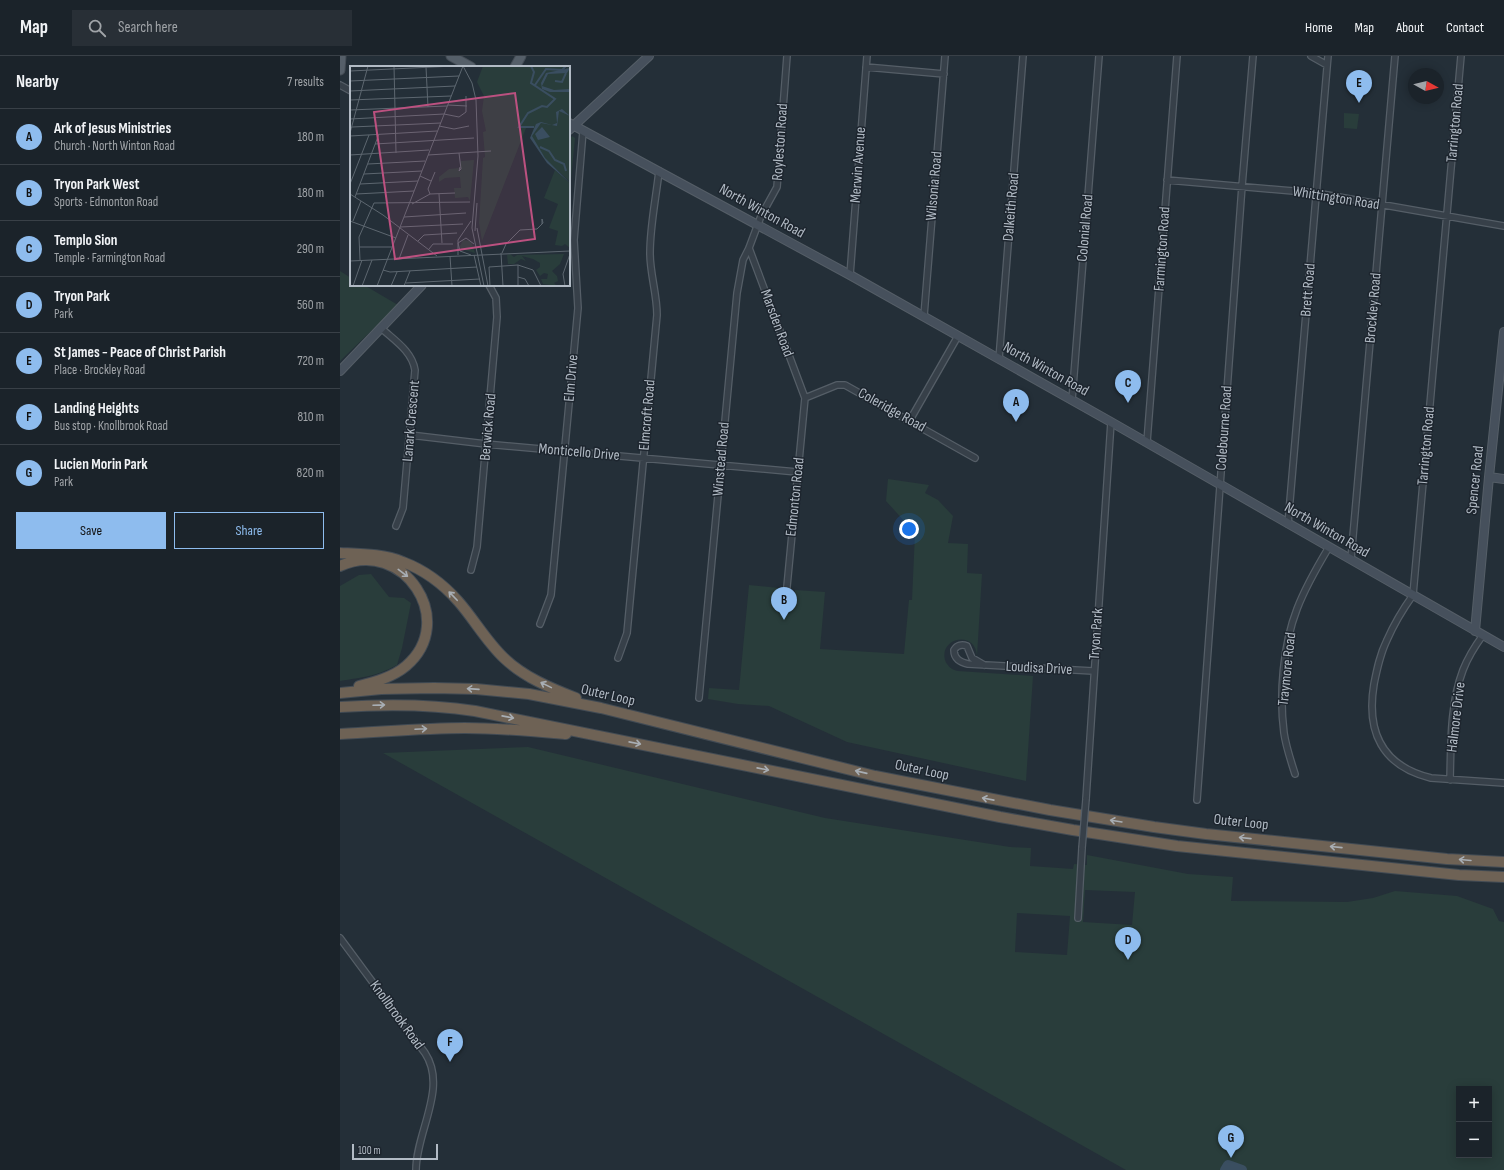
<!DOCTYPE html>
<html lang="en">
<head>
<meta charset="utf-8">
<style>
  :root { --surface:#1b232a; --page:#282f36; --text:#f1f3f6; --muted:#a0a4a8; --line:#394047; --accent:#8ebcee }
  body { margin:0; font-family:"Sofia Sans Condensed",sans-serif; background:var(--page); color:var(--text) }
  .controls { position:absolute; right:12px; bottom:12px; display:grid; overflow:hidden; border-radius:0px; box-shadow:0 2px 10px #0003 }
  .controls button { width:36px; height:36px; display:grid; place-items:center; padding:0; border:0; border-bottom:1px solid var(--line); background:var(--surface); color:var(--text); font:20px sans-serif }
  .compass { position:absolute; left:1068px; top:12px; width:36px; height:36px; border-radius:50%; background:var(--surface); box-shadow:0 2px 10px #0003; rotate:98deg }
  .scale { position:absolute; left:12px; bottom:10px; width:86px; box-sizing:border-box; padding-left:4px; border:2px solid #b2bbc5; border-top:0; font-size:11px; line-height:14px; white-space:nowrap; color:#b2bbc5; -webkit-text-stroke:3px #1d252e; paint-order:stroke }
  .you { position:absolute; left:569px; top:473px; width:14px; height:14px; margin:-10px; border:3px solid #fff; border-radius:50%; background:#1a73e8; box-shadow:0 0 0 6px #1a73e833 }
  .badge { display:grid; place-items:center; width:26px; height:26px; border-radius:50%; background:var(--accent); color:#111; font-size:13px; font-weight:700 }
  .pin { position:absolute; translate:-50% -33px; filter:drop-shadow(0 1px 2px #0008) }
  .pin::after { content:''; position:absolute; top:21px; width:14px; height:12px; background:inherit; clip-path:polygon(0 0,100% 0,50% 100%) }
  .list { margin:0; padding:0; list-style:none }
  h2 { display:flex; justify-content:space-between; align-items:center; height:52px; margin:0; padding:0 16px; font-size:17px }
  h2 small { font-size:13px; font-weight:400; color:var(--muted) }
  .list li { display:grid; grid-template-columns:26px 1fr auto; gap:12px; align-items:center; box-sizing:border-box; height:56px; padding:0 16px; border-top:1px solid var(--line) }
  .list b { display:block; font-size:15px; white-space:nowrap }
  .list p { margin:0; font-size:13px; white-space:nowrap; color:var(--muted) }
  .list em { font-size:13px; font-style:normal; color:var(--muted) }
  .actions { display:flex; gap:8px; padding:12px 16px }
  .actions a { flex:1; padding:9px 0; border:1px solid var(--accent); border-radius:0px; text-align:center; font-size:14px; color:var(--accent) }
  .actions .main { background:var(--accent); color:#111 }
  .icon { flex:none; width:22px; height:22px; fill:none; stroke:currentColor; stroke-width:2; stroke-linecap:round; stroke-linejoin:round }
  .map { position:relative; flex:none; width:1164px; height:1114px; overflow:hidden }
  header { display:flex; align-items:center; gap:24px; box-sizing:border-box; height:56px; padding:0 20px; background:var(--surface); border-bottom:1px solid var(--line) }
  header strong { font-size:19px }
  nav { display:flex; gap:22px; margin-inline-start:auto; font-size:14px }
  .search { width:280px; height:36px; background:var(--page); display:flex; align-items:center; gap:10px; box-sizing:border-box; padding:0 14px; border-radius:0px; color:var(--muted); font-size:15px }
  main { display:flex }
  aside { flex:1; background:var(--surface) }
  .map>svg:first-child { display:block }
</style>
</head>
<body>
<header>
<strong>Map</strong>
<div class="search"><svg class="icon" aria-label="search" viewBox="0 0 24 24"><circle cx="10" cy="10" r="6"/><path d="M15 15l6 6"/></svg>Search here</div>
<nav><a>Home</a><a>Map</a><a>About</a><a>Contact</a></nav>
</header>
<main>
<aside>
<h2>Nearby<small>7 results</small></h2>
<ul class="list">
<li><span class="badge">A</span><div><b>Ark of Jesus Ministries</b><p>Church · North Winton Road</p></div><em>180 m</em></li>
<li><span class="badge">B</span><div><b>Tryon Park West</b><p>Sports · Edmonton Road</p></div><em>180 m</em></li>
<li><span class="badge">C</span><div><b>Templo Sion</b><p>Temple · Farmington Road</p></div><em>290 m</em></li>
<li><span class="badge">D</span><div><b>Tryon Park</b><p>Park</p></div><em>560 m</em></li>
<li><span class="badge">E</span><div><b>St James - Peace of Christ Parish</b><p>Place · Brockley Road</p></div><em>720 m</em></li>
<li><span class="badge">F</span><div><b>Landing Heights</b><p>Bus stop · Knollbrook Road</p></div><em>810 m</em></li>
<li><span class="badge">G</span><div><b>Lucien Morin Park</b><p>Park</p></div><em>820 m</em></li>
</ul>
<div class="actions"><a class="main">Save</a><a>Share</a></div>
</aside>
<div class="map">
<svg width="1164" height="1114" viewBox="0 0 1164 1114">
  <rect width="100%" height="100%" fill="#242f38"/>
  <path fill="#293d3b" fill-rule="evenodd" d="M1004 57 1019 58 1017 73 1004 72Z
    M232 80 235 82 231 123H229V84Z
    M0 215 11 222V229H24L58 249 0 305Z
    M548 423 589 429 585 437 598 444 613 460 608 487 628 488 627 517 642 518 637 600C636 574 599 581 605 604 607 610 612 614 618 615L693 620 686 725 507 686 429 650 398 648 368 643 369 632 399 634 409 529 439 532V540L454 541 455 534 485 536 480 593 564 598 569 544H572L575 477 546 445Z
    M31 518 49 541 64 542 71 547 62 592 57 609C35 621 23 621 0 625V530L19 519Z
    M188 691 485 762 670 791 691 792 690 810 733 813 734 808 747 809V799L848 818 893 821 891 845 1007 846 1033 842 1055 835 1117 840 1153 853 1159 865 1164 866V1114H786L43 697ZM745 834 795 836 792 869 743 866ZM677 857 730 860 727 899 675 896ZM1119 1033H1149V1099H1119Z"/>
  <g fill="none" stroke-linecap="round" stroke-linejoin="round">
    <path stroke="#3a4e60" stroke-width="10" d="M885 1114 888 1109 902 1114"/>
    <g stroke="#555e67" stroke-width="8">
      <path id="street" d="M971 0 987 9
        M1121 0 1073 539C1063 553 1054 568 1047 584 1040 598 1037 613 1034 628 1026 676 1042 710 1091 722L1164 727
        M526 11 604 18
        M0 29 11 35
        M827 124 976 137 1164 170
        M409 192 465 342 446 541
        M510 219 527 0
        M584 260 605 0
        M41 272C54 284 72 295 75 314L63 452 56 470
        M659 303 683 0
        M465 342 497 329H505L635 402
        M732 344 759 0
        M570 364 618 280
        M70 379 146 388 457 416
        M807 386 837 0
        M948 468 988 0
        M1011 503 1055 0
        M131 514 137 491 157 261 156 242 149 229
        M200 568 211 539 238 252 234 184 243 75
        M278 602 287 577 317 259C317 238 310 218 310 197 310 170 316 142 319 115
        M644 609 632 602 627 590C622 588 617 589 614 594 614 603 620 606 628 608L753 615
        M359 642 397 237 403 204 409 192 421 160 437 131 447 0
        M955 718C951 705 946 691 944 677 939 639 943 589 957 553 965 532 977 511 989 491
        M1110 724C1111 688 1110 648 1123 614 1128 601 1135 590 1143 579
        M746 743 771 366
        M857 744 902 130 913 0
        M738 862 742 792
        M0 882 85 997C108 1032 76 1076 76 1114"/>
    </g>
    <g stroke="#555e67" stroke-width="10">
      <path id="secondary" d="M229 67 510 219 771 366 1164 591
        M229 74 309 0
        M0 315 82 229
        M1149 421 1164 423
        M1135 575 1149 421 1164 276"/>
    </g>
    <g stroke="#444c55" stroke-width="11">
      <path id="primary" d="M111 0 131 11
        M175 11 181 0
        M0 14 1 0"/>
    </g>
    <g stroke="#424b54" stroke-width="12">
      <path id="highway" d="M0 497C21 498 44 498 63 506 84 514 103 528 118 545 134 563 146 585 164 602 184 621 210 632 236 642
        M0 510C63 481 119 565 66 610 53 621 35 626 19 630
        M0 637 41 633 94 632 136 633 189 638 261 652 535 720 710 754 814 771 866 778 1107 803 1164 806
        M0 651C45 648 90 648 135 655L660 761 733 774 837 790 1119 819 1164 821
        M0 678C42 676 83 672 125 672 159 672 192 675 226 678"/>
    </g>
    <use href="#street" stroke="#374049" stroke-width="5.5"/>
    <use href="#secondary" stroke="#46505c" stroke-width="8"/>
    <use href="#primary" stroke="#555f69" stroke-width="9"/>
    <use href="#highway" stroke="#6e6255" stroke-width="10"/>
    <g stroke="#555e67" stroke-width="8" stroke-linecap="butt">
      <path id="street-bridge" d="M742 792 746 743"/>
    </g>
    <use href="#street-bridge" stroke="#374049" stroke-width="5.5"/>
  </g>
  <defs><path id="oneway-shaft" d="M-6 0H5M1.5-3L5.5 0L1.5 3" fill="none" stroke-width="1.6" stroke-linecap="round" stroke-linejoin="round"/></defs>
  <g stroke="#a8aeb4">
    <use href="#oneway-shaft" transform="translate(63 517) rotate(37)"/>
    <use href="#oneway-shaft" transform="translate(113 540) rotate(-134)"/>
    <use href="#oneway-shaft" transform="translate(206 629) rotate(-154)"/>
    <use href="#oneway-shaft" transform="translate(133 633) rotate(-176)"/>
    <use href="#oneway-shaft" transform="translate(39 649) rotate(-2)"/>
    <use href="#oneway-shaft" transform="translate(168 661) rotate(11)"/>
    <use href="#oneway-shaft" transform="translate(81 673) rotate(-3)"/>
    <use href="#oneway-shaft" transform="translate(295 687) rotate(11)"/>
    <use href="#oneway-shaft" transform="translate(423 713) rotate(11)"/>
    <use href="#oneway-shaft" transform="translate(521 716) rotate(-167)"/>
    <use href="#oneway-shaft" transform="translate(648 743) rotate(-169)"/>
    <use href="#oneway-shaft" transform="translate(776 765) rotate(-171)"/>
    <use href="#oneway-shaft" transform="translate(905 782) rotate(-174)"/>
    <use href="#oneway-shaft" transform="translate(996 791) rotate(-174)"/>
    <use href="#oneway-shaft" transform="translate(1125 804) rotate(-175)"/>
  </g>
  <g text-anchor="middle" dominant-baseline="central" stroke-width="3" stroke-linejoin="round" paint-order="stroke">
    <g font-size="15" fill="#b2bbc5" stroke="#1d252e">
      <text transform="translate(1115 67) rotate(-85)">Tarrington Road</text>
      <text transform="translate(440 86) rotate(-86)">Royleston Road</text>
      <text transform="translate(518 109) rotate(-86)">Merwin Avenue</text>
      <text transform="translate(594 130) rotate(-85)">Wilsonia Road</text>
      <text transform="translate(996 142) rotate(9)">Whittington Road</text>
      <text transform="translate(671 151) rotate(-85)">Dalkeith Road</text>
      <text transform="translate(422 155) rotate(29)">North Winton Road</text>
      <text transform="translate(745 172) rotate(-85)">Colonial Road</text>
      <text transform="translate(822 193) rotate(-86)">Farmington Road</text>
      <text transform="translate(968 234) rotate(-85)">Brett Road</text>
      <text transform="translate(1033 252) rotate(-85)">Brockley Road</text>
      <text transform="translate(437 267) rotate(70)">Marsden Road</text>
      <text transform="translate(706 313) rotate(29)">North Winton Road</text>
      <text transform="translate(231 322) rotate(-85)">Elm Drive</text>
      <text transform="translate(552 354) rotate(29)">Coleridge Road</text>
      <text transform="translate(307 359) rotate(-85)">Elmcroft Road</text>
      <text transform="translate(71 365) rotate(-85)">Lanark Crescent</text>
      <text transform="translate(148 371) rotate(-85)">Berwick Road</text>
      <text transform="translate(884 372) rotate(-86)">Colebourne Road</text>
      <text transform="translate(1086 390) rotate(-85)">Tarrington Road</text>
      <text transform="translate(239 396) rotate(5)">Monticello Drive</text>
      <text transform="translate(381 403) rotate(-85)">Winstead Road</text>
      <text transform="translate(1135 424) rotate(-84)">Spencer Road</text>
      <text transform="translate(455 441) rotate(-84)">Edmonton Road</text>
      <text transform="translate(987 474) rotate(30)">North Winton Road</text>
      <text transform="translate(756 578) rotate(-86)">Tryon Park</text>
      <text transform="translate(699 612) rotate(3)">Loudisa Drive</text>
      <text transform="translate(947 613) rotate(-84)">Traymore Road</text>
      <text transform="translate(268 639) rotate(13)">Outer Loop</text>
      <text transform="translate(1116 661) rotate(-83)">Halmore Drive</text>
      <text transform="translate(582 714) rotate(12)">Outer Loop</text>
      <text transform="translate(901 766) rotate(6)">Outer Loop</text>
      <text transform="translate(57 959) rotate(54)">Knollbrook Road</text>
    </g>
  </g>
  <g transform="translate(10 10)">
    <rect width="220" height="220" fill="#242f38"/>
    <path d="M133 0H215L213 2 215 3 220 0V116L193 91 181 70 184 61 176 62 132 175 129 157 133 92 135 91 133 66 136 65 132 45 134 30 127 16ZM124 94 120 135 118 131 105 132 104 122H111L110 111 95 112 89 116V111L99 103 109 102 108 105H111V95ZM205 104 220 117V182L215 178 212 180 205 179 208 165 199 162 208 138 194 132ZM113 174 121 175 125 187 111 183 110 180ZM160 188 164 191 167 189 214 188 210 198 202 205 207 210 208 215 204 217 207 220 193 218 191 213H197L198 208 194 207 190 210 186 204 190 201V197L183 193 172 190 176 195 171 193 164 198H158L157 189Z" fill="#293d3b"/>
    <path d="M220 2 217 7 198 8 192 20 204 24 220 23V26H200L192 23 191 17 196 7ZM212 43 220 50 209 45 207 60 191 57 182 70 195 92 220 117 197 97 180 72 186 58 191 56 202 59 207 57 206 46ZM192 61 200 71 188 74 185 68Z" fill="#3a4e60"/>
    <path fill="none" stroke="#3a4e60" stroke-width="2" d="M181 0 184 6 181 17 205 33 197 41 192 40 178 47 169 61H184M205 15 212 16 216 7M185 19 196 3 212 4 216 0M190 81 199 85 205 94 214 98 216 105"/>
    <path fill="none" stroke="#5d6770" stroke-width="1" d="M44 0 46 87M113 0 122 17 126 34 128 90 122 162 134 220M76 1 78 41M0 5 104 0M0 15 109 10M0 25 105 20M0 34 101 30M98 39 117 40M0 44 97 40M0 53 94 48 109 51 116 46V30M89 60 104 63 119 60M2 61 91 57M0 67 18 0M0 70 87 65M25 78 124 72M109 87 111 103 109 105 110 101M0 89 79 84M78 89 141 85M18 98 75 95M14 108 72 105M70 110 81 115M0 118 19 69M10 118 68 115M0 128 33 149 87 190M6 128 64 125M80 128 78 123 85 106M89 128 92 177M5 131 29 68M62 138 80 128 105 127M54 151 116 147M0 155 46 172M3 155 11 135M50 161 113 158M127 162 138 220M125 165 127 137M68 175 74 169 107 167M9 181H42M79 183 83 178H103M151 187 153 220M152 187 156 178 170 164 187 163 193 157 192 153V158M108 189V174L121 155M121 189 110 185 108 177 116 172 124 178M124 189 131 220M100 190 102 220M49 193 58 169M10 194 9 171 24 137 120 136M0 195 220 185M168 199V220M33 204 40 206 127 201M168 211 175 213 179 220M56 217 130 213M3 220 12 194M12 220 22 194M27 220 113 0M41 220 47 206M54 220 60 205M140 220 139 201 168 199 183 204 191 220M215 220 213 208 220 188"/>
    <path fill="#bc5180" fill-opacity="0.15" stroke="#bc5180" stroke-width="2" d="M165 27 185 173 45 193 24 46Z"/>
    <rect width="220" height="220" fill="none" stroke="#b2bbc5" stroke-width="2"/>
  </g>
</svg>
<div class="controls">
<button>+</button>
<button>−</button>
</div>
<svg class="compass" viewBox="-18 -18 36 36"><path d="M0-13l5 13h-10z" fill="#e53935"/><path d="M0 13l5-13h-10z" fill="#a0a4a8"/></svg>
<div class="scale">100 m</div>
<div class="you"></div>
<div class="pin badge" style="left:676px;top:366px">A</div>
<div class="pin badge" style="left:444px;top:564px">B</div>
<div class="pin badge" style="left:788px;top:347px">C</div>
<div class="pin badge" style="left:788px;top:904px">D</div>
<div class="pin badge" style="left:1019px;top:47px">E</div>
<div class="pin badge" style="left:110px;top:1006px">F</div>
<div class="pin badge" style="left:891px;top:1102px">G</div>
</div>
</main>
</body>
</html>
